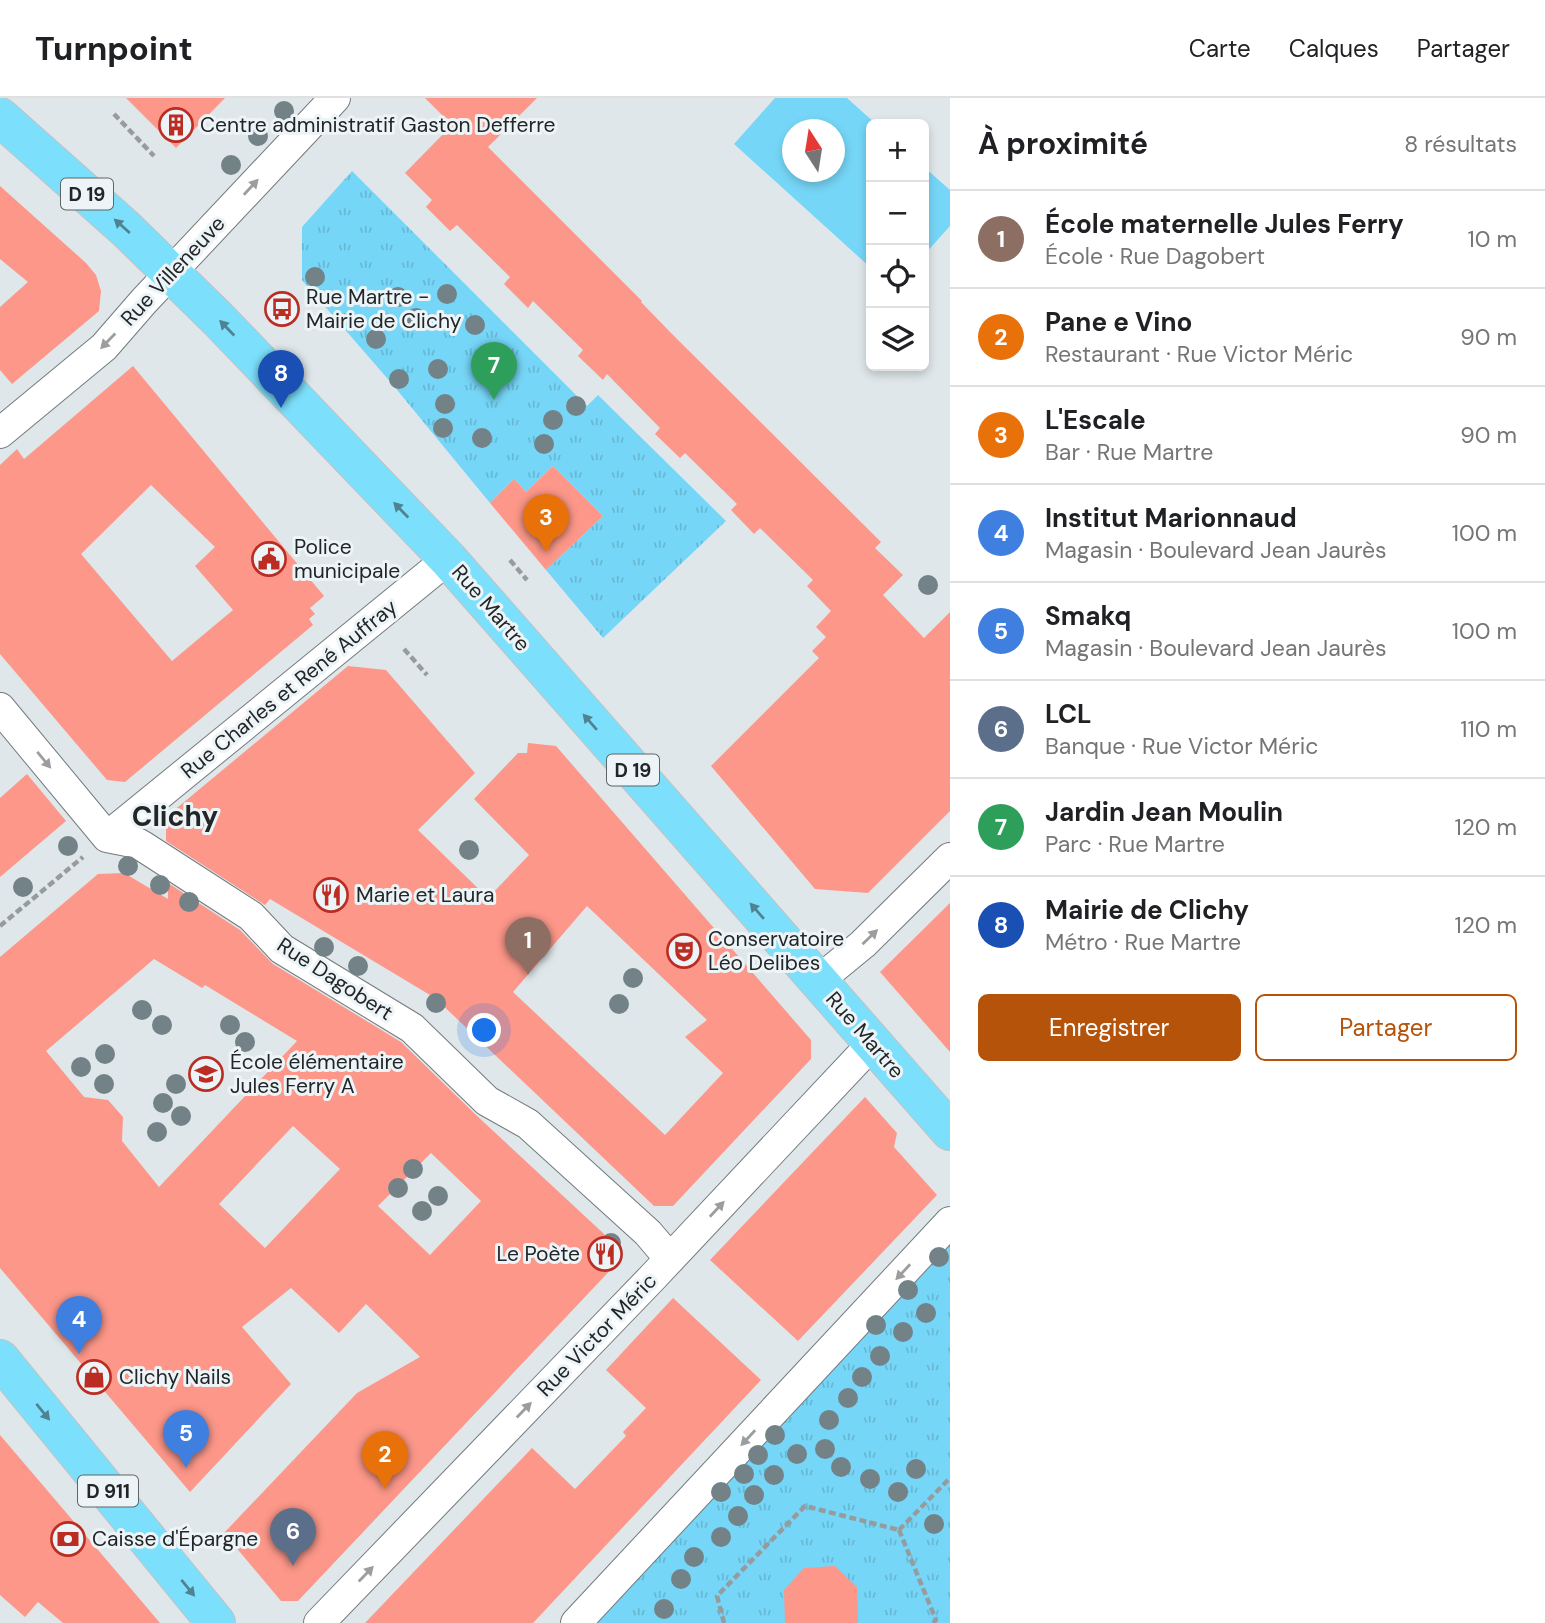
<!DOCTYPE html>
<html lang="fr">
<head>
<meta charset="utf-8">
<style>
  :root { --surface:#fff; --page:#f2f2f2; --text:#202124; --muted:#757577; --line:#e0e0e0; --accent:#b45309 }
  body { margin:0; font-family:"DM Sans",sans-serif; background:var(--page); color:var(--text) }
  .controls { position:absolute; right:21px; top:21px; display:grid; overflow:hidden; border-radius:10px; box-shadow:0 4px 10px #0003 }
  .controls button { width:63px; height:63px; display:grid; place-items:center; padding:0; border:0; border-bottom:2px solid var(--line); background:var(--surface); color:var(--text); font:35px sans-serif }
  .compass { position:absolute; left:782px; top:21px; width:63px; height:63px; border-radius:50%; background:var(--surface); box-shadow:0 4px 10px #0003; rotate:348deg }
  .you { position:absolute; left:485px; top:933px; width:24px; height:24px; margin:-18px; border:5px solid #fff; border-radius:50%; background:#1a73e8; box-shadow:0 0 0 10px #1a73e833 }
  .badge { display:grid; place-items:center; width:46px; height:46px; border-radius:50%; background:var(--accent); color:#fff; font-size:23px; font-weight:700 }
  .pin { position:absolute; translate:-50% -58px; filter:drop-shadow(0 2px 4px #0008) }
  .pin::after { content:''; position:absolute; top:37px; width:24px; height:21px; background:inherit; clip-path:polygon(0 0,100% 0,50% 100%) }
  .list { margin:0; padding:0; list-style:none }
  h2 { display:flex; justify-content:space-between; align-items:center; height:91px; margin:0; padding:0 28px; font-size:30px }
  h2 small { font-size:23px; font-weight:400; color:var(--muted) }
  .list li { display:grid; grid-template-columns:46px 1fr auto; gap:21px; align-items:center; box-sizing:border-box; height:98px; padding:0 28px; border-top:2px solid var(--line) }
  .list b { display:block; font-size:26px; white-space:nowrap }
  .list p { margin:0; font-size:23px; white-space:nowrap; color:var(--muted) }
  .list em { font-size:23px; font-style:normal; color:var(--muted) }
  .actions { display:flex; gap:14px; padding:21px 28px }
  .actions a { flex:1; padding:16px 0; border:2px solid var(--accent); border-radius:10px; text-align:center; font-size:24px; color:var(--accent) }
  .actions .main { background:var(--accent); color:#fff }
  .icon { flex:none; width:38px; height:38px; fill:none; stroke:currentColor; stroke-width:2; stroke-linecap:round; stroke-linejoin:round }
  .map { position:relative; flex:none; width:950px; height:1525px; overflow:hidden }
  header { display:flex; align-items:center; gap:42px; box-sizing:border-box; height:98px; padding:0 35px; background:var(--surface); border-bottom:2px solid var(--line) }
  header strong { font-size:33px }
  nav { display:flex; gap:38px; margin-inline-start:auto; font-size:24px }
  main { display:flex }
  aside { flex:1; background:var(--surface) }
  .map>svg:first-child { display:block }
</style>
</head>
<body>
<header>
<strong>Turnpoint</strong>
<nav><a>Carte</a><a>Calques</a><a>Partager</a></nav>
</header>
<main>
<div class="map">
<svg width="950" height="1525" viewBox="0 0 950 1525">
  <defs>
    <pattern id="grass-tufts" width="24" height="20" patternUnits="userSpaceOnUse" patternTransform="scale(1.75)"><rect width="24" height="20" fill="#76d6f7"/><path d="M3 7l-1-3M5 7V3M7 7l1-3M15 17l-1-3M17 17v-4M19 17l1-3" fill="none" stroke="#66b8d4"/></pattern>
  </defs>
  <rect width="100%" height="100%" fill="#dfe7ea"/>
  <path fill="url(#grass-tufts)" d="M352 73 587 308 598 297 726 423 603 540 546 472 603 418 553 368 526 394 514 381 490 405 393 287 302 182V129Z
    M950 1124V1525H576Z"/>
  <path fill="#76d6f7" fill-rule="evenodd" d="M775 0H847L876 26H871V170L734 46ZM792 32H834V74H792Z
    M924 69 950 92V128L924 157Z"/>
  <path fill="#fc9789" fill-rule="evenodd" d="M126 0H225L176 50Z
    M425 0H537L488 49 642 203 641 204 671 235 881 444 875 450 903 477 883 497 924 540 950 514V713L868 795 815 791 711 668 819 560 812 553 826 539 816 529 831 513 807 488 813 482 760 430 754 436 731 412 737 406 685 355 680 360 655 336 660 330 607 276 603 282 578 258 583 252 533 203 528 210 504 186 510 179 457 127 450 133 426 109 432 102 405 75 452 27Z
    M0 88 86 165 96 177 101 193 99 213 12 286 0 272V209L28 184 0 161Z
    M133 268 324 498 310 510 315 516 309 521 313 527 125 684 107 682 0 556V367L17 351 24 361ZM151 387 215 449 195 468 233 512 172 563 81 456Z
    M553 368 603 418 546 472 490 405 514 381 526 394Z
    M348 568 386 572 475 675 418 732 488 800 529 757 474 701 518 655H527L528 645 556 648 811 942V961L673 1108H654L435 900 270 801 265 807 166 743V719ZM587 808 707 922 685 939 723 975 665 1037 513 894Z
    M27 676 66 723 0 779V700Z
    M124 775 168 801V785L240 832 273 866 401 944 475 1016 618 1149V1164L298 1503H281L224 1435 357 1295 420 1259 366 1206 339 1235 291 1190 242 1229 291 1286 190 1394 0 1170V859L98 776ZM154 861 202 890 205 887 297 943 159 1089 122 1043 123 1019 108 1002 84 999 46 953ZM293 1028 340 1071 265 1150 219 1106ZM431 1055 481 1103 430 1157 378 1108Z
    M950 805V954L880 874Z
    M865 999 897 1035 894 1049 937 1097 798 1243 710 1162Z
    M673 1200 761 1282 533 1525H365L532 1350 575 1391 626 1338 623 1334 646 1310 606 1272Z
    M0 1337 110 1466 160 1525H63L38 1504 25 1519 0 1497Z
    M835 1468 857 1489 858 1525H785L784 1492 804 1470Z"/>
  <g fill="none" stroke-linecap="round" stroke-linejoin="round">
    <g stroke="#747a7d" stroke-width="32">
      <path id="street" d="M0 335 104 249 144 203 335 0
        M0 610 107 739 137 745 144 749 251 818 282 851 412 930 487 1003 528 1026 648 1135 670 1161
        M107 739 448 461
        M818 883 863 846 950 760
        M319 1525 651 1181 873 945
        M576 1525 950 1124"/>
    </g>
    <g stroke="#c1c2c3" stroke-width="40">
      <path id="primary" d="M0 19 126 131 219 222 448 461 950 1033
        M0 1261 216 1525"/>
    </g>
    <path stroke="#969c9e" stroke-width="4.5" stroke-dasharray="7 3.5" stroke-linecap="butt" d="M114 16 154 58
      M510 462 527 482
      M404 551 427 577
      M0 828 83 759
      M899 1432 936 1522 933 1525
      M899 1432 950 1380
      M724 1525 717 1498 805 1408 899 1432"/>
    <use href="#street" stroke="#fff" stroke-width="30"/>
    <use href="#primary" stroke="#7ce0fc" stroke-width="38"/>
  </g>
  <g fill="#728287">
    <circle cx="284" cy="13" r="10"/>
    <circle cx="258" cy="38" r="10"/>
    <circle cx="231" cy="67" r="10"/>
    <circle cx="315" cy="179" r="10"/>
    <circle cx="447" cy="196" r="10"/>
    <circle cx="398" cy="199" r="10"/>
    <circle cx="416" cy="220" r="10"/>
    <circle cx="475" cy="227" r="10"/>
    <circle cx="376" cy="241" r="10"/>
    <circle cx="438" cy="271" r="10"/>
    <circle cx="399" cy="281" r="10"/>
    <circle cx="445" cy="306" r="10"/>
    <circle cx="576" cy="308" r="10"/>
    <circle cx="553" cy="322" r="10"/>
    <circle cx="443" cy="330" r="10"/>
    <circle cx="482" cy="340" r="10"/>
    <circle cx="544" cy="346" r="10"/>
    <circle cx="928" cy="487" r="10"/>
    <circle cx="68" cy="748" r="10"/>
    <circle cx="469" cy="752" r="10"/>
    <circle cx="128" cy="768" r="10"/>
    <circle cx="160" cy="787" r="10"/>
    <circle cx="23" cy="789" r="10"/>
    <circle cx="189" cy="804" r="10"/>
    <circle cx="536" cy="831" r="10"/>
    <circle cx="324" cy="849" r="10"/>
    <circle cx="358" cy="868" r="10"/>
    <circle cx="633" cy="880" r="10"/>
    <circle cx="436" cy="905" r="10"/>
    <circle cx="619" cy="906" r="10"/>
    <circle cx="142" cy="912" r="10"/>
    <circle cx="162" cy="927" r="10"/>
    <circle cx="230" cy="927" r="10"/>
    <circle cx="245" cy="944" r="10"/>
    <circle cx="105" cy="956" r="10"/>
    <circle cx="81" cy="969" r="10"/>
    <circle cx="104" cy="986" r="10"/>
    <circle cx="176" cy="986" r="10"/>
    <circle cx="163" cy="1005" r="10"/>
    <circle cx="181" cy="1018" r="10"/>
    <circle cx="157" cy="1034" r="10"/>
    <circle cx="413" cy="1071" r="10"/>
    <circle cx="398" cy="1090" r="10"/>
    <circle cx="438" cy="1098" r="10"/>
    <circle cx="422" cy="1113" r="10"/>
    <circle cx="611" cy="1145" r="10"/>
    <circle cx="939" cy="1159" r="10"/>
    <circle cx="908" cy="1192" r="10"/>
    <circle cx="926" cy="1215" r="10"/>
    <circle cx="876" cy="1227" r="10"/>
    <circle cx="903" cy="1234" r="10"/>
    <circle cx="880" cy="1258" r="10"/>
    <circle cx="862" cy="1279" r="10"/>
    <circle cx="848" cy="1300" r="10"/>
    <circle cx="829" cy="1322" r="10"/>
    <circle cx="775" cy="1337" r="10"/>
    <circle cx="825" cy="1351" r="10"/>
    <circle cx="797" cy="1356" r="10"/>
    <circle cx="758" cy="1357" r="10"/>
    <circle cx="841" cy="1369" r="10"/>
    <circle cx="916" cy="1371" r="10"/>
    <circle cx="744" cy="1376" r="10"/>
    <circle cx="774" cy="1377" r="10"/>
    <circle cx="870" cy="1381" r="10"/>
    <circle cx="721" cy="1394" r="10"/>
    <circle cx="898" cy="1394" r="10"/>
    <circle cx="754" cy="1397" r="10"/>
    <circle cx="738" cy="1418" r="10"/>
    <circle cx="934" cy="1426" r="10"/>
    <circle cx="721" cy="1439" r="10"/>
    <circle cx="694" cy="1459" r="10"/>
    <circle cx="681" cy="1481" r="10"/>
    <circle cx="664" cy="1511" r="10"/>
  </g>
  <defs><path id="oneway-solid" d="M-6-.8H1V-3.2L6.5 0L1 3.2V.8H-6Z" transform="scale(1.75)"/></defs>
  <g fill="#9c9d9e">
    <use href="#oneway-solid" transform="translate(251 89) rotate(-47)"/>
    <use href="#oneway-solid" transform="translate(108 243) rotate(134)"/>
    <use href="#oneway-solid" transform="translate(44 662) rotate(50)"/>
    <use href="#oneway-solid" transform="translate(870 839) rotate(-44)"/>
    <use href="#oneway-solid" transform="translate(717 1111) rotate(-47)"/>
    <use href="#oneway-solid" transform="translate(903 1174) rotate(133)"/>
    <use href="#oneway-solid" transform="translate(524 1312) rotate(-46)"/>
    <use href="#oneway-solid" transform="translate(748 1340) rotate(133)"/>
    <use href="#oneway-solid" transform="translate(366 1476) rotate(-46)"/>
  </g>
  <g fill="#508392">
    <use href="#oneway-solid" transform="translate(122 128) rotate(-138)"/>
    <use href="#oneway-solid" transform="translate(227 230) rotate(-134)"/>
    <use href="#oneway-solid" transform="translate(401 412) rotate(-134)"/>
    <use href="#oneway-solid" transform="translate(590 624) rotate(-131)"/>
    <use href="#oneway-solid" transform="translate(757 813) rotate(-131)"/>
    <use href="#oneway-solid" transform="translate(43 1314) rotate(51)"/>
    <use href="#oneway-solid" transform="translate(188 1490) rotate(51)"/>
  </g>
  <defs>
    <g id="building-ring" transform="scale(1.75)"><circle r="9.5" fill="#ecf4f7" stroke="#bb2d23" stroke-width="1.5"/><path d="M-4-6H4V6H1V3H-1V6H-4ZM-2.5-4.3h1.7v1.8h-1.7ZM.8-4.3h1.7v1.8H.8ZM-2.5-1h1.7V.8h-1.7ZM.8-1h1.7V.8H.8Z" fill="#bb2d23"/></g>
    <g id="bus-ring" transform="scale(1.75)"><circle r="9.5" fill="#ecf4f7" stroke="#bb2d23" stroke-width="1.5"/><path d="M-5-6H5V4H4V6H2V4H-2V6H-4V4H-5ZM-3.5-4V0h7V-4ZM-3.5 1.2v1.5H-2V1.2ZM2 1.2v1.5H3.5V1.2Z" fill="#bb2d23"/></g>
    <g id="civic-ring" transform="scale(1.75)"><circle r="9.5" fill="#ecf4f7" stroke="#bb2d23" stroke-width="1.5"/><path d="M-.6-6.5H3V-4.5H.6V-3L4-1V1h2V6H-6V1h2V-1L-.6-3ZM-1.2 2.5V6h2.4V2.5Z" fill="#bb2d23"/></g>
    <g id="restaurant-ring" transform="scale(1.75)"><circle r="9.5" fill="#ecf4f7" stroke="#bb2d23" stroke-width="1.5"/><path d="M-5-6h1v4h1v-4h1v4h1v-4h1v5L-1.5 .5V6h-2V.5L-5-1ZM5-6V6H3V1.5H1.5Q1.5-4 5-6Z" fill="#bb2d23"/></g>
    <g id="theatre-ring" transform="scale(1.75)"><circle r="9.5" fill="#ecf4f7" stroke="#bb2d23" stroke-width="1.5"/><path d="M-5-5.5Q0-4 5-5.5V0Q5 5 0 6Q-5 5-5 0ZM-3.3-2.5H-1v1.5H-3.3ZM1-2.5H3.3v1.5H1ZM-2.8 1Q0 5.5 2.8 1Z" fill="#bb2d23"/></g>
    <g id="school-ring" transform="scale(1.75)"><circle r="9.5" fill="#ecf4f7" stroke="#bb2d23" stroke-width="1.5"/><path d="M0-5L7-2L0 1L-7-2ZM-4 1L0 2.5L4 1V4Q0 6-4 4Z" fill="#bb2d23"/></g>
    <g id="shop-ring" transform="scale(1.75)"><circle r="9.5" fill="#ecf4f7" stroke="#bb2d23" stroke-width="1.5"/><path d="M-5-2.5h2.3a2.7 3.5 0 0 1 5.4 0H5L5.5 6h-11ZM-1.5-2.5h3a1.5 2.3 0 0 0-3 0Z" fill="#bb2d23"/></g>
    <g id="bank-ring" transform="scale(1.75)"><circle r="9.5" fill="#ecf4f7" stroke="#bb2d23" stroke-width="1.5"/><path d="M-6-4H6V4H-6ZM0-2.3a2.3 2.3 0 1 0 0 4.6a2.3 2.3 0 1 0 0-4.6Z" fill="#bb2d23"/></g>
  </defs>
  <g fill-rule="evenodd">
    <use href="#building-ring" x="176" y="27"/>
    <use href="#bus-ring" x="282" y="211"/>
    <use href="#civic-ring" x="269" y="461"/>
    <use href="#restaurant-ring" x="331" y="797"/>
    <use href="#theatre-ring" x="684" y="853"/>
    <use href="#school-ring" x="206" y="976"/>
    <use href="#restaurant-ring" x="605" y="1156"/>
    <use href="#shop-ring" x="94" y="1279"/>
    <use href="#bank-ring" x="68" y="1441"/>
  </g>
  <g text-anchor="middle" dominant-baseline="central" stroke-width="6" stroke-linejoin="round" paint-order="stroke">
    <g fill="#ecf4f7" stroke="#5f6465" stroke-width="2">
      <rect x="61" y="80.5" width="52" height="31" rx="5"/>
      <rect x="607" y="656.5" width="52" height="31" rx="5"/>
      <rect x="78" y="1377.5" width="60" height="31" rx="5"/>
    </g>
    <g font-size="19" font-weight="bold" fill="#232627">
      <text x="87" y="96">D 19</text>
      <text x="633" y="672">D 19</text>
      <text x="108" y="1393">D 911</text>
    </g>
    <g font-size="21" fill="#232627" stroke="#ecf4f7" text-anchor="start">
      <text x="200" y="27">Centre administratif Gaston Defferre</text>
      <text x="306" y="199">Rue Martre -<tspan x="306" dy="24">Mairie de Clichy</tspan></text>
      <text x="294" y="449">Police<tspan x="294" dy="24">municipale</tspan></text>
      <text x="356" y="797">Marie et Laura</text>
      <text x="708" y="841">Conservatoire<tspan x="708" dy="24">Léo Delibes</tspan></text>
      <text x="230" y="964">École élémentaire<tspan x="230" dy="24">Jules Ferry A</tspan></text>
      <text x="580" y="1156" text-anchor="end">Le Poète</text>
      <text x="119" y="1279">Clichy Nails</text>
      <text x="92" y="1441">Caisse d'Épargne</text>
    </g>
    <g font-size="21" fill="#232627" stroke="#ecf4f7">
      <text transform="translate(173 173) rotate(-47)">Rue Villeneuve</text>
      <text transform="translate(491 510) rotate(49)">Rue Martre</text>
      <text transform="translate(289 591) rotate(-39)">Rue Charles et René Auffray</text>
      <text transform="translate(335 881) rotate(33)">Rue Dagobert</text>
      <text transform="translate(865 937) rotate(49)">Rue Martre</text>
      <text transform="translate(597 1237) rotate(-46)">Rue Victor Méric</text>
    </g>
    <g font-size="28" font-weight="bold" fill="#232627" stroke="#ecf4f7">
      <text x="175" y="718">Clichy</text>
    </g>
  </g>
</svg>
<div class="controls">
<button>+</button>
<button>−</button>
<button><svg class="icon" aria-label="locate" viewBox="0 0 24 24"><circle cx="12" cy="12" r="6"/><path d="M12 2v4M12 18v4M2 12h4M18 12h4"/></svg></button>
<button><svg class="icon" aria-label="layers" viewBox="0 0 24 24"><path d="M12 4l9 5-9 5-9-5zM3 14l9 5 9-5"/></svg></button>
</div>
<svg class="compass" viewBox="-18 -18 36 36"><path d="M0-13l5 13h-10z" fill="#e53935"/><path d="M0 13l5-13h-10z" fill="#757577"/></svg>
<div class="you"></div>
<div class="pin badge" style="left:528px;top:877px;background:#8d6e63">1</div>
<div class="pin badge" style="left:385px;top:1391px;background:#e8710a">2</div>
<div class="pin badge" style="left:546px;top:454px;background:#e8710a">3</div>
<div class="pin badge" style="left:79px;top:1256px;background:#3f7fe0">4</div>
<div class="pin badge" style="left:186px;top:1370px;background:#3f7fe0">5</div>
<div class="pin badge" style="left:293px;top:1468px;background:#5c6f8a">6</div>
<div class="pin badge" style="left:494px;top:302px;background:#2e9e5b">7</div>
<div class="pin badge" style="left:281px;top:310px;background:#1a4fb4">8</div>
</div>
<aside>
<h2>À proximité<small>8 résultats</small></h2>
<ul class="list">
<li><span class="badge" style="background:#8d6e63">1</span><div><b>École maternelle Jules Ferry</b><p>École · Rue Dagobert</p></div><em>10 m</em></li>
<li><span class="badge" style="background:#e8710a">2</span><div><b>Pane e Vino</b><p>Restaurant · Rue Victor Méric</p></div><em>90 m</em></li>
<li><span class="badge" style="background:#e8710a">3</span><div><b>L'Escale</b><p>Bar · Rue Martre</p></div><em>90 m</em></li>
<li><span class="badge" style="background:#3f7fe0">4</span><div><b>Institut Marionnaud</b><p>Magasin · Boulevard Jean Jaurès</p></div><em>100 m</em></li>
<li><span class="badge" style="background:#3f7fe0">5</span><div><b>Smakq</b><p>Magasin · Boulevard Jean Jaurès</p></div><em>100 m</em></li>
<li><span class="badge" style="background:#5c6f8a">6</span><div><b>LCL</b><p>Banque · Rue Victor Méric</p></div><em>110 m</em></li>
<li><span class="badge" style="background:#2e9e5b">7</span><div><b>Jardin Jean Moulin</b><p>Parc · Rue Martre</p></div><em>120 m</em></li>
<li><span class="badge" style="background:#1a4fb4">8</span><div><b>Mairie de Clichy</b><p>Métro · Rue Martre</p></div><em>120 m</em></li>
</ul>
<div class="actions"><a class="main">Enregistrer</a><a>Partager</a></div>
</aside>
</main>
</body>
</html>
